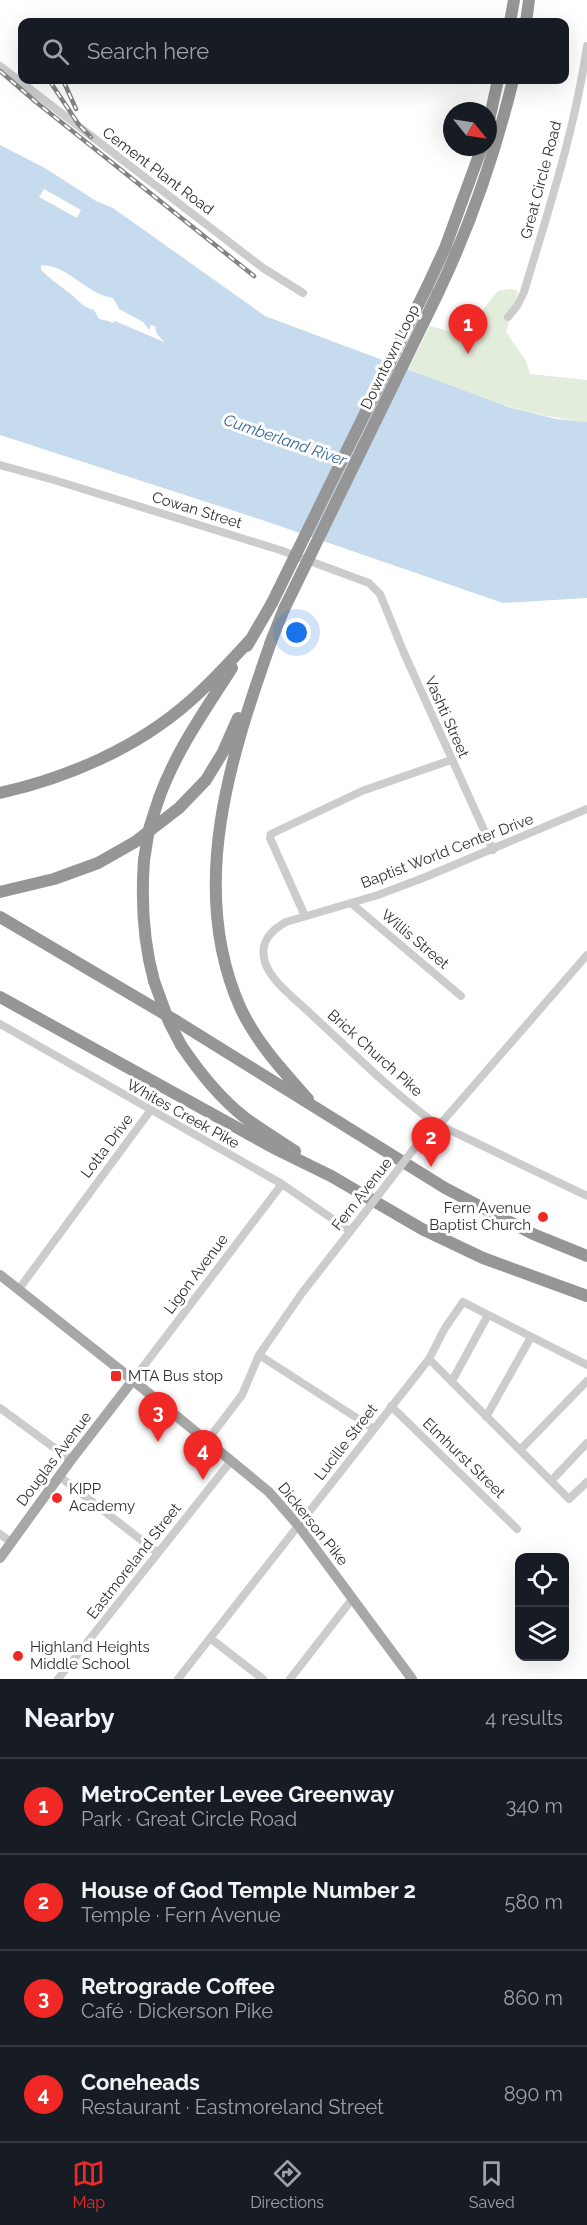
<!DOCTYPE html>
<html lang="en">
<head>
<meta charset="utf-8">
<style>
  :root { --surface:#171b24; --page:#20242c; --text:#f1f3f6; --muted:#9ea1a6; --line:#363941; --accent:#f12926 }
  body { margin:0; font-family:Raleway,sans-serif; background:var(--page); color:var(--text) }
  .controls { position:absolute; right:18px; bottom:18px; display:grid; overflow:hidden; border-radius:12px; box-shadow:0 6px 24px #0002 }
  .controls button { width:54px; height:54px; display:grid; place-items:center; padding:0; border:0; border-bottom:2px solid var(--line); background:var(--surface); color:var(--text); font:30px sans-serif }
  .compass { position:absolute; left:443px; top:102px; width:54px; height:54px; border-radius:50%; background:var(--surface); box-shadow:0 6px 24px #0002; rotate:120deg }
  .you { position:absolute; left:297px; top:633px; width:21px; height:21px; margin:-15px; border:4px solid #fff; border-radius:50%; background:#1a73e8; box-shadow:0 0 0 9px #1a73e833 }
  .badge { display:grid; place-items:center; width:39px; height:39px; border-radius:50%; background:var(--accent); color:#fff; font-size:20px; font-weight:700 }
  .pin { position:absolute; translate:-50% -50px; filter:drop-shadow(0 2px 3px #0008) }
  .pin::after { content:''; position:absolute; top:32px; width:21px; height:18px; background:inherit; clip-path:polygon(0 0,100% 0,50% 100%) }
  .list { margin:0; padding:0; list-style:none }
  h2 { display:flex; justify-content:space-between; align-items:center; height:78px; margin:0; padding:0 24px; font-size:26px }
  h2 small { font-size:20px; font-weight:400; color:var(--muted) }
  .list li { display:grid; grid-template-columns:39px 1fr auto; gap:18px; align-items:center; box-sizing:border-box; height:96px; padding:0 24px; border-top:2px solid var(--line) }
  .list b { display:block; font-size:22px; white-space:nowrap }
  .list p { margin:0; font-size:20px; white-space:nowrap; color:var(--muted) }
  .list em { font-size:20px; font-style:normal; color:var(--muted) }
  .icon { flex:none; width:33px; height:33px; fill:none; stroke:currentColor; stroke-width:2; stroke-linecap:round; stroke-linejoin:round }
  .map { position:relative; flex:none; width:587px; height:1679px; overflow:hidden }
  .search { position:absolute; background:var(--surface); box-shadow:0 6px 24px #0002; left:18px; right:18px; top:18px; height:66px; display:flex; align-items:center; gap:15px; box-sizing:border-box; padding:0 21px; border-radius:12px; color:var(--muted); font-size:22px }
  .sheet { height:462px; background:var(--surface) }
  nav { display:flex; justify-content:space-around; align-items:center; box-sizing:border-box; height:84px; border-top:2px solid var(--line); background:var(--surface); font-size:16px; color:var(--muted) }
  nav a { display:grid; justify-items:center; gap:3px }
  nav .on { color:var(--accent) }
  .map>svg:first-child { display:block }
</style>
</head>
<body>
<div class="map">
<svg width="587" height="1679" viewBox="0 0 587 1679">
  <rect width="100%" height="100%" fill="#fff"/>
  <path fill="#e3eddc" d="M510 289 518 291 506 332 526 361 530 374 587 380V422C525 416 466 394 408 369L430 326 459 334 470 326 498 291Z"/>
  <path fill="#c6dbee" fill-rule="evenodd" d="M0 145 45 168 96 201 113 208 265 316 508 407 556 419 587 422V598L503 603 268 522 0 435ZM44 189 81 210 77 218 39 197ZM41 265C70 266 86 294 113 298L119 309 143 322 149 330 151 325 155 326 157 334 164 342 115 321 112 323 109 321 99 319 94 310C81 307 77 298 67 291 58 285 49 277 41 270Z"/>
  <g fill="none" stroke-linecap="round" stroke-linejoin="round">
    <path stroke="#ccc" stroke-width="8" d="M0 66 263 268 303 293
      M508 317 517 306 524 292C548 211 575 130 587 46
      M0 465 54 480 280 550 369 583 380 594 404 653 493 850
      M587 809 423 878 378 895 286 922C270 931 259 943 265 962 270 981 299 1002 313 1016 351 1051 388 1088 429 1119L437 1124 587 1196
      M351 903 461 996
      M305 916 270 838 271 834 362 791 451 760
      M0 1024 282 1184 350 1231
      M413 1150 430 1128 443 1121 587 955
      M19 1289 150 1111
      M259 1355 374 1429
      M429 1359 569 1499 587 1482
      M133 1380 282 1184
      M452 1381 488 1315
      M391 1406 517 1529
      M0 1408 71 1460
      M486 1417 531 1337
      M207 1441 242 1395 259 1355 302 1293 363 1215
      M520 1450 587 1381
      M59 1476 158 1553
      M551 1481 587 1443
      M0 1534 11 1542
      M210 1638 263 1679
      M58 1679 231 1461
      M178 1679 429 1359 445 1328 463 1302 587 1365
      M290 1679 353 1598"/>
    <path stroke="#a7a7a7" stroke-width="10" d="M0 1275 124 1373 269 1492 298 1525 412 1679
      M0 1558 71 1460 133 1380"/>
    <path stroke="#969696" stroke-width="12" d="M510 22 514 0
      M526 22 529 0
      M488 125 498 80
      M427 287 445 248 482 147
      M438 293C471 224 495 154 513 80
      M272 639C231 755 187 887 240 1007 256 1042 283 1071 308 1099
      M270 644 284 609
      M247 646 272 603
      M0 793C67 778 137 748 189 702 211 683 230 662 250 640
      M159 798C176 751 205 710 232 668
      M144 860C141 902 143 941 154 981
      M0 892 54 879 98 863 135 842 179 808 206 780 223 752 238 718
      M0 917 178 1022 445 1188 533 1234 587 1256
      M0 997 272 1147 331 1176 422 1229 483 1258 587 1296
      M181 1045C199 1072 219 1097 244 1117 260 1129 278 1140 295 1151"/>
    <g stroke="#848484" stroke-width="4.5">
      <path id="rail" d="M0 71 36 102 254 276
        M49 80 79 125 91 137
        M63 80 76 109"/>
    </g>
    <use href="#rail" stroke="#fff" stroke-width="2" stroke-dasharray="7" stroke-linecap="butt"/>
    <path stroke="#ccc" stroke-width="8" d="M363 1215 413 1150"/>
    <path stroke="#969696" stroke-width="12" d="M272 603 427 287
      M284 609 438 293
      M144 860 149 829 159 798
      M154 981 169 1022 181 1045"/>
  </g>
  <g fill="#f12926" stroke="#fff" stroke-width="2">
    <circle cx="543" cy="1217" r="6"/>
    <rect x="110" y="1370" width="12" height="12" rx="3"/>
    <circle cx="57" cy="1498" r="6"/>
    <circle cx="18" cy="1656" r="6"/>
  </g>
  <g text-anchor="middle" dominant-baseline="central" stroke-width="6" stroke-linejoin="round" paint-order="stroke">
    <g font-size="15" fill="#2f2f2f" stroke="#fff">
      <text transform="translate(158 171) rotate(37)">Cement Plant Road</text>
      <text transform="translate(541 180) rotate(-75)">Great Circle Road</text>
      <text transform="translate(390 357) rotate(-64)">Downtown Loop</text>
      <text transform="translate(197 510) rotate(17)">Cowan Street</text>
      <text transform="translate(447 717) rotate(66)">Vashti Street</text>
      <text transform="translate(447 851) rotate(-21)">Baptist World Center Drive</text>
      <text transform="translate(415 939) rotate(40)">Willis Street</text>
      <text transform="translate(375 1053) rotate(42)">Brick Church Pike</text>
      <text transform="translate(183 1114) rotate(29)">Whites Creek Pike</text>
      <text transform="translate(107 1146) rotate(-53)">Lotta Drive</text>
      <text transform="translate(362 1194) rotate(-52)">Fern Avenue</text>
      <text transform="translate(196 1274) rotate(-53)">Ligon Avenue</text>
      <text transform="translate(346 1442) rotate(-52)">Lucille Street</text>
      <text transform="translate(464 1458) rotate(44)">Elmhurst Street</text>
      <text transform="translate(54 1459) rotate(-53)">Douglas Avenue</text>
      <text transform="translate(313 1524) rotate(51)">Dickerson Pike</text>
      <text transform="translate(134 1561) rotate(-52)">Eastmoreland Street</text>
    </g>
    <g font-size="15" fill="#2f2f2f" stroke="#fff" text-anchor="start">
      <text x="531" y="1208" text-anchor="end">Fern Avenue<tspan x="531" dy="17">Baptist Church</tspan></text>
      <text x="128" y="1376">MTA Bus stop</text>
      <text x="69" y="1489">KIPP<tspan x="69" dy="17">Academy</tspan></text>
      <text x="30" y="1647">Highland Heights<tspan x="30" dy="17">Middle School</tspan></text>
    </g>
    <g font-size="16" font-style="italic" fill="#376997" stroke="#fff">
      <text transform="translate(285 440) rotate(19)">Cumberland River</text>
    </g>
  </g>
</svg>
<div class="controls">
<button><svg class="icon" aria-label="locate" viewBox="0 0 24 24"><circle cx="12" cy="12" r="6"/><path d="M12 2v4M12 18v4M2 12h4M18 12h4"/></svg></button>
<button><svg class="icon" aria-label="layers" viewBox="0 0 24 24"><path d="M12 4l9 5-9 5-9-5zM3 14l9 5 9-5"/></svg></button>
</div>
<svg class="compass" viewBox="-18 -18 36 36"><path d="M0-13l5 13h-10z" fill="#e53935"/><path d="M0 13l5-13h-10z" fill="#9ea1a6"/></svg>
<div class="you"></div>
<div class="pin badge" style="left:468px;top:354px">1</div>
<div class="pin badge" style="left:431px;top:1167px">2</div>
<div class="pin badge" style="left:158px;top:1442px">3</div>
<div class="pin badge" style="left:203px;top:1480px">4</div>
<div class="search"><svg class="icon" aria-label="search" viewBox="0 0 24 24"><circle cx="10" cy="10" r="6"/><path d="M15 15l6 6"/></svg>Search here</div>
</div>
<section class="sheet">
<h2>Nearby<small>4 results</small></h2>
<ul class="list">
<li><span class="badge">1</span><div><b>MetroCenter Levee Greenway</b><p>Park · Great Circle Road</p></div><em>340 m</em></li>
<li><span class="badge">2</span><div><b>House of God Temple Number 2</b><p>Temple · Fern Avenue</p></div><em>580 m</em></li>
<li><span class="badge">3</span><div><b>Retrograde Coffee</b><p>Café · Dickerson Pike</p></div><em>860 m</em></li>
<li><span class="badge">4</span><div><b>Coneheads</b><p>Restaurant · Eastmoreland Street</p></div><em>890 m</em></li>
</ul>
</section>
<nav>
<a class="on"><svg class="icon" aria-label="map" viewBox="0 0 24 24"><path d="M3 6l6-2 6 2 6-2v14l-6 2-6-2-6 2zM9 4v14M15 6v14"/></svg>Map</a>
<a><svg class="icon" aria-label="directions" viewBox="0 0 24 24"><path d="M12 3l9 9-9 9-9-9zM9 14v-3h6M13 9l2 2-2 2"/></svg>Directions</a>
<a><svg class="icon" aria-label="saved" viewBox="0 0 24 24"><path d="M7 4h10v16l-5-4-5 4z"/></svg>Saved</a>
</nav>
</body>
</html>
